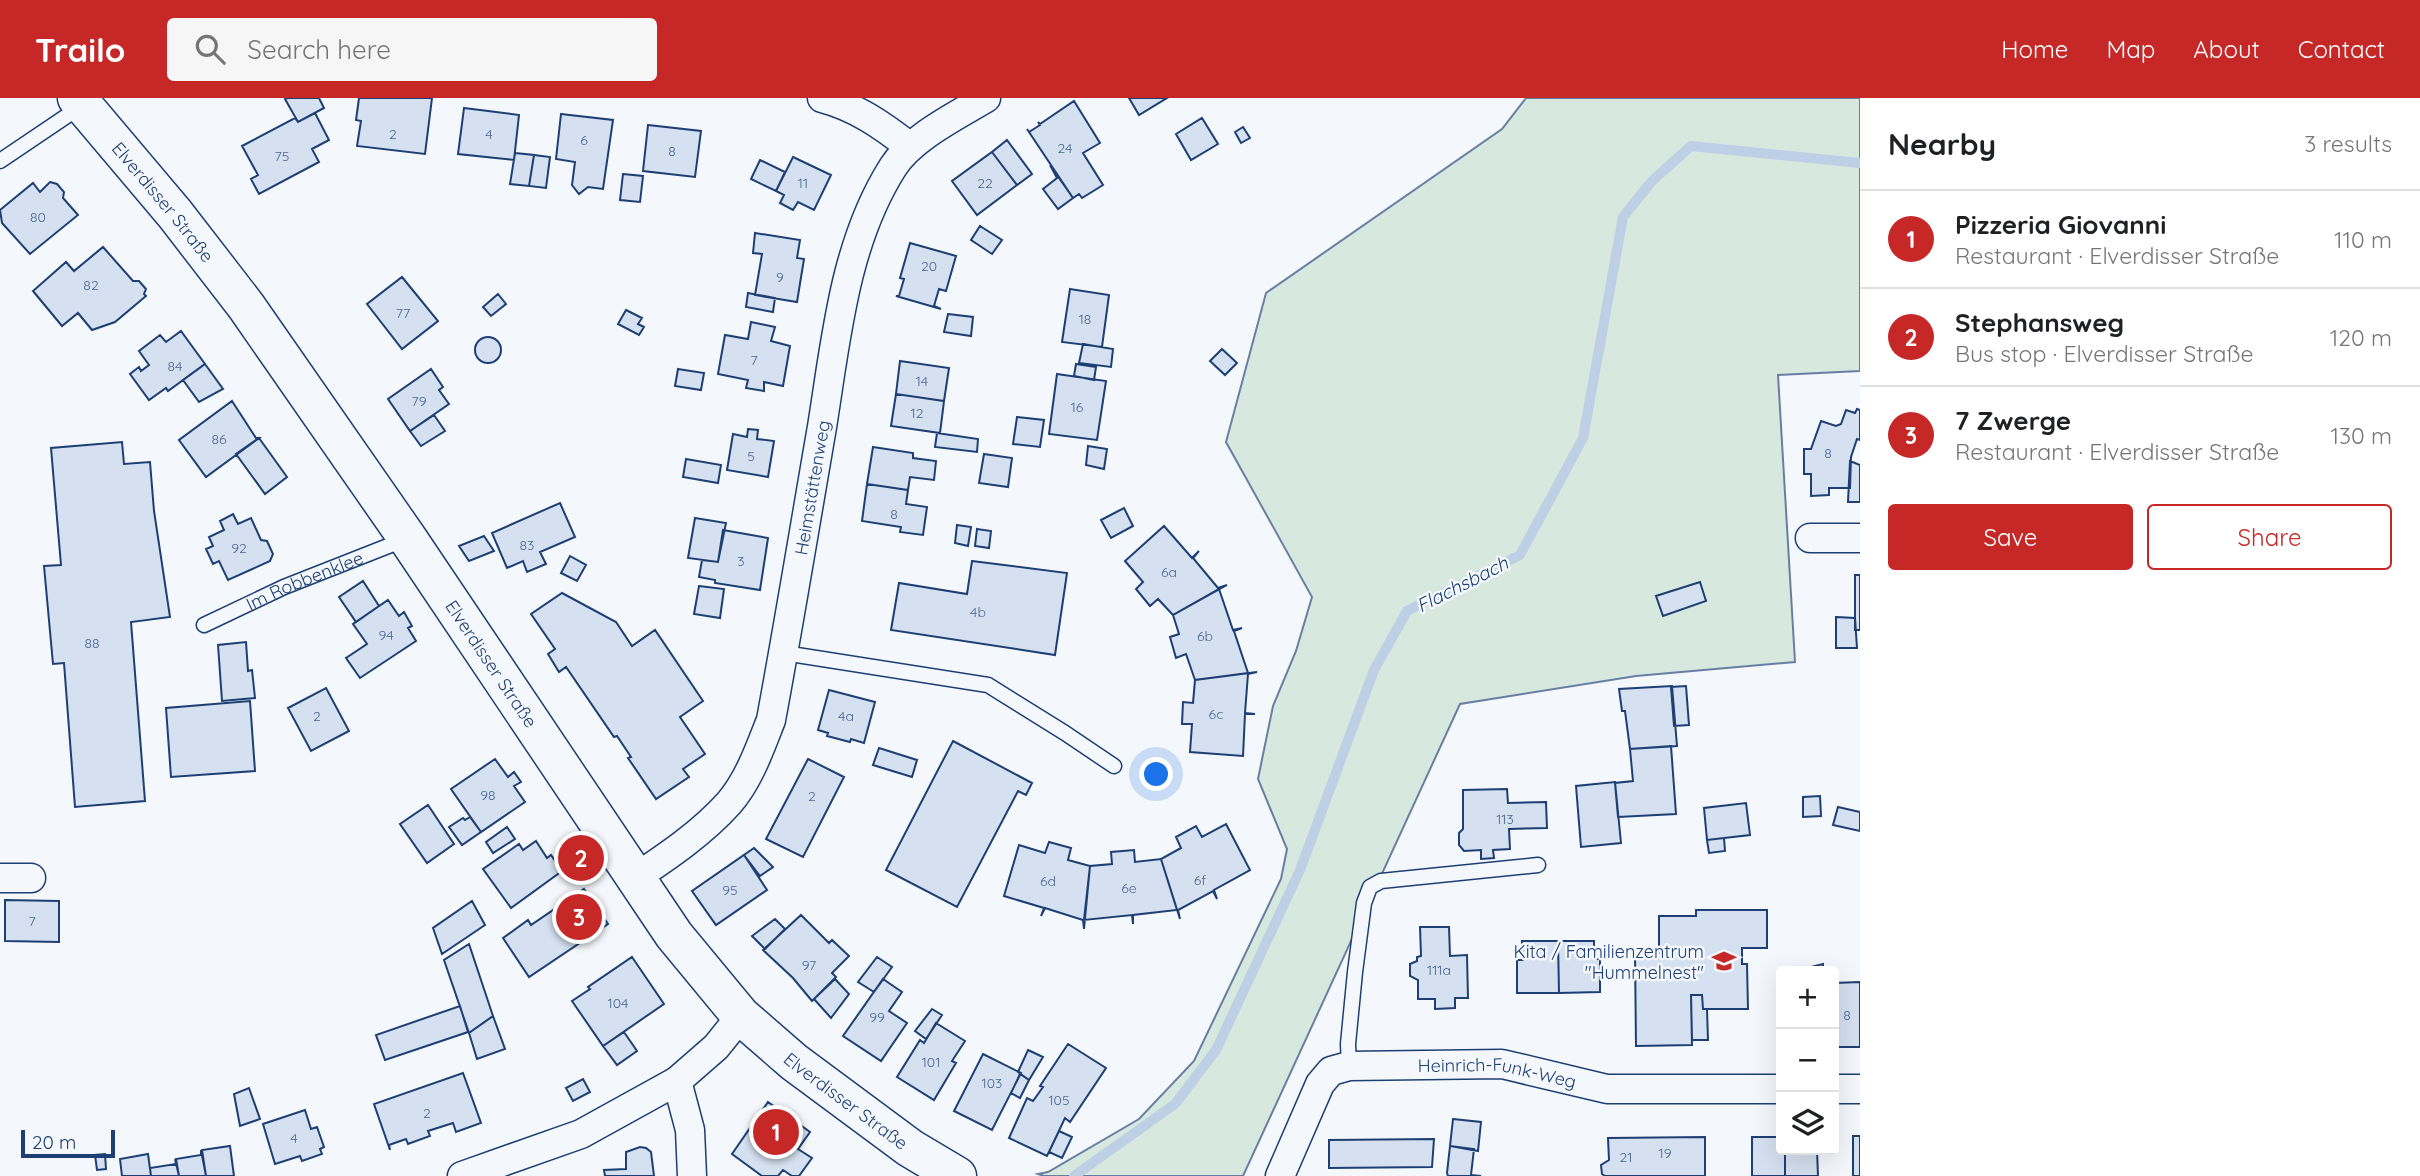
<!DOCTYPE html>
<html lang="en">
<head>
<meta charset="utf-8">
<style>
  :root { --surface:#fff; --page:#f6f6f6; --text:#202124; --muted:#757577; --line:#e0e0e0; --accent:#c62828 }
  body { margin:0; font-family:Quicksand,sans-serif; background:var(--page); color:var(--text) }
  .controls { position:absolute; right:21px; bottom:21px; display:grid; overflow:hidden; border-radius:7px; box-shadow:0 7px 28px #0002 }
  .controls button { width:63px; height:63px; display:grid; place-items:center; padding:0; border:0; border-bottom:2px solid var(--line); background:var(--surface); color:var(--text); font:35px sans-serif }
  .scale { position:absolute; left:21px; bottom:18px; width:94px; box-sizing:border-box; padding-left:7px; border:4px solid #1d3f73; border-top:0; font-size:19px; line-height:24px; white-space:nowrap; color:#1d3f73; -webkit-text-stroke:5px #f4f7fb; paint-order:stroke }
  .you { position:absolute; left:1157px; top:677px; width:24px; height:24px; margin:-18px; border:5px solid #fff; border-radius:50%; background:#1a73e8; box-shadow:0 0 0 10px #1a73e833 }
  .badge { display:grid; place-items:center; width:46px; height:46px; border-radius:50%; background:var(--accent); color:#fff; font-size:23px; font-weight:700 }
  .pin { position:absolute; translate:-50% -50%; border:4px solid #fff; box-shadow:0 2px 7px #0006 }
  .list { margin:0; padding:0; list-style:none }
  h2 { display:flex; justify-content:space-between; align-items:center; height:91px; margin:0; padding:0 28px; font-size:30px }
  h2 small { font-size:23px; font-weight:400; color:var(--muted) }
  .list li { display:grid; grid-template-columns:46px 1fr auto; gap:21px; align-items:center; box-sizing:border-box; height:98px; padding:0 28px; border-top:2px solid var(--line) }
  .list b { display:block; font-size:26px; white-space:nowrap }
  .list p { margin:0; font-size:23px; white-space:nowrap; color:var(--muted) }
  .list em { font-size:23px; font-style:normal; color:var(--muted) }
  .actions { display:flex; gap:14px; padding:21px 28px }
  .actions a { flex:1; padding:16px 0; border:2px solid var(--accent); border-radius:7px; text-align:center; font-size:24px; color:var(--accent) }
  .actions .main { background:var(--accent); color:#fff }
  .icon { flex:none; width:38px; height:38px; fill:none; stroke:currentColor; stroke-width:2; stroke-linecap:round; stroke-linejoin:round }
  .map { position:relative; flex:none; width:1860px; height:1078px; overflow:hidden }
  header { display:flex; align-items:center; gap:42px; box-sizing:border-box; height:98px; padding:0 35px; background:var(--accent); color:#fff }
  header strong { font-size:33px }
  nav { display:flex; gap:38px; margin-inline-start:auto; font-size:24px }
  .search { width:490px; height:63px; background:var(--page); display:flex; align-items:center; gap:18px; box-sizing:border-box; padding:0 24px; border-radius:7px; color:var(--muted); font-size:26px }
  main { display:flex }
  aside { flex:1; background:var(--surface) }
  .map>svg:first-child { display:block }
</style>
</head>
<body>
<header>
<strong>Trailo</strong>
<div class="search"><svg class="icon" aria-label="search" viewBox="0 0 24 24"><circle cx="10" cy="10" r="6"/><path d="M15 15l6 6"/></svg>Search here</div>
<nav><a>Home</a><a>Map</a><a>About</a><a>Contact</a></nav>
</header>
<main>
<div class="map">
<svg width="1860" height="1078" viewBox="0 0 1860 1078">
  <rect width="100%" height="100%" fill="#f4f7fb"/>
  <path fill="#d7e8df" stroke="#687fa3" stroke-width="2" d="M1526 0H1860V273L1778 277 1795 564 1636 578 1460 606 1243 1078H1044L1038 1076 1048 1074 1139 1021 1194 963 1281 781 1287 751 1258 681 1273 608 1296 553 1312 499 1226 344 1266 195 1502 31Z"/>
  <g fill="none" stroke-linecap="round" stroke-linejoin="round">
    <path stroke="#bed0e5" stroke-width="10" d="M1074 1078 1175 1006 1216 952 1300 772 1374 572 1407 513 1520 457 1583 340 1623 119 1652 83 1691 48 1860 65"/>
  </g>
  <path fill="#d5e0f0" stroke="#1d3f73" stroke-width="2" d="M288 0H319L324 10 298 24 285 1Z
    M359 0H432L425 56 357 48 361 23 356 22Z
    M1129 0H1167L1139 17Z
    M1074 3 1100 45 1083 55 1103 87 1082 100 1079 96 1073 100 1027 31 1029 34 1040 27 1038 24 1040 26Z
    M464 10 519 17 514 62 458 56Z
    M315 15 329 42 312 51 319 64 259 96 251 81 258 77 242 48 295 20 298 24Z
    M561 16 613 22 603 91 588 89 579 96 572 87 575 64 556 61Z
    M1202 20 1218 46 1191 62 1176 36Z
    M648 27 701 33 695 79 643 73Z
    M1243 29 1250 40 1241 45 1235 34Z
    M1007 42 1032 76 1017 87 992 54Z
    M992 54 1017 87 977 117 952 83Z
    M515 55 534 57 529 88 510 86Z
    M534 57 550 59 546 90 529 88Z
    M793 59 831 77 814 112 798 104 793 112 780 105 784 97 776 93Z
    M760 62 785 74 776 93 751 81Z
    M1050 67 1073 100 1058 111 1043 91 1057 80Z
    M623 76 643 78 640 104 620 102Z
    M50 84 57 86 64 94 63 100 78 117 30 156 2 125 0 112 33 85 40 94Z
    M980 128 1002 142 992 156 971 142Z
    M755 135 800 142 797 160 804 161 797 204 755 197 762 156 753 155Z
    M910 145 956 158 946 193 939 191 934 208 941 211 896 198H899L904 181 900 180Z
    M103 149 133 183H139L146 191 144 196 146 198 115 224 92 232 78 215 62 228 33 193 66 164 74 173Z
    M402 179 438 223 402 251 367 206Z
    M1070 191 1109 197 1102 249 1062 244Z
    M748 195 775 200 773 214 746 209Z
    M498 196 506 206 491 218 483 209Z
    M626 212 642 220 638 226 644 229 639 237 618 226Z
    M948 216 973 219 971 238 944 234Z
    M751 224 775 229 771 243 790 248 783 288 764 284V293L746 290 748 282 718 276 725 237 748 241Z
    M181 233 205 266 168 293 166 290 149 302 130 276 139 269 141 273 149 267 139 253 160 237 166 244Z
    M475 252a13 13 0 1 1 26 0a13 13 0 1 1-26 0Z
    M1083 246 1113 251 1111 269 1079 265Z
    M1222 251 1237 265 1225 277 1210 263Z
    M900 263 949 270 944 303 896 296Z
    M205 266 223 291 199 304 183 282Z
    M1076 266 1096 269 1094 282 1074 278Z
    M431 271 443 289 439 292 449 306 410 333 388 301Z
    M678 271 704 275 701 292 675 288Z
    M1057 276 1106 283 1097 342 1049 336Z
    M896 296 944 303 940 335 891 328Z
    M232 303 256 340H259L206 379 179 342Z
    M1857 311 1860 312V342L1857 341 1851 359 1850 390H1829V397L1811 398V376H1804V351H1811L1821 323 1836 328 1841 326 1846 312 1855 315Z
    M434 317 445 333 421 348 410 333Z
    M1017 319 1044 322 1040 349 1013 346Z
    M748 331 758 332 757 341 774 343 768 379 727 372 733 336 747 339Z
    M937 335 978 341 977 354 935 349Z
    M259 340 287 379 265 396 236 356Z
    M122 344 124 366 150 364 154 413 170 519 131 524 145 703 75 709 64 565 53 566 44 468 61 467 51 350Z
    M1088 348 1107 351 1104 371 1086 367Z
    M873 349 913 355V360L936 363 934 382 910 379 908 392 867 386Z
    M984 356 1012 360 1008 389 979 385Z
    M686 361 721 367 718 385 683 379Z
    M1850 363 1860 367V404H1848Z
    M867 386 908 392 906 406 927 409 923 437 900 434 901 429 862 423Z
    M560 405 575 439 540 454 546 466 527 474 523 463 507 470 492 435Z
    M1124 410 1133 428 1111 440 1101 422Z
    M233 416 238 426 251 420 261 442 267 443 273 456 270 463 228 482 219 463 213 466 206 451 213 448 209 439 224 432 220 423Z
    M695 420 726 425 718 464 688 460Z
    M957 427 971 429 968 448 955 445Z
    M1164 428 1192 460 1199 453 1193 460 1218 490 1227 487 1173 517 1158 501 1150 508 1136 491 1143 484 1125 463Z
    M977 431 991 433 989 450 975 448Z
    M723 432 768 440 760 492 715 485V482L699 479 702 462 718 464Z
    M484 438 494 453 469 463 459 448Z
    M570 458 586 467 577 483 561 475Z
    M972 463 1067 475 1055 557 891 532 899 485 967 496Z
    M1855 477H1860V532H1855Z
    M363 483 379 508 356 524 339 499Z
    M1700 484 1706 503 1663 518 1656 498Z
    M699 488 724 491 720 520 694 516Z
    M1219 491 1233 532 1242 530 1234 533 1248 575 1195 582 1186 556 1176 560 1170 539 1179 536 1173 517Z
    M562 495 616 524 632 548 655 532 703 603 680 619 705 656 683 671 689 679 656 701 628 660 631 659 617 638 614 639 566 569 559 574 548 556 555 551 531 516Z
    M388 502 399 518 404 514 412 528 408 530 416 543 360 580 346 560 367 546 353 526Z
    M1836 519 1855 520 1857 550H1836Z
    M246 544 248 573 252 572 255 600 222 603 218 547Z
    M1257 574 1248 576 1245 615 1255 616H1245L1243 658 1190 654 1192 626H1182L1183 604 1193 605 1195 582Z
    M1672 588 1677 648 1630 651 1625 613H1622L1619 591Z
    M1686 588 1689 627 1674 628 1671 589Z
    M326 590 349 633 311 653 288 610Z
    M829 592 875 604 864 645 851 641 850 644 827 638 828 635 818 632Z
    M250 603 255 673 171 679 166 610Z
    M953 643 1032 685 1026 697 1018 693 957 809 886 772Z
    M1671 648 1676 716 1618 719 1615 685 1633 683 1630 651Z
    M879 650 917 662 912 679 873 667Z
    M495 661 508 679 514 674 521 684 514 688 525 704 481 734 451 691Z
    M808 661 844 679 803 759 766 741Z
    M1615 684 1621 745 1581 749 1576 688Z
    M1507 691 1508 705 1546 704 1547 730 1509 731 1510 751 1493 752 1494 760 1481 761V752L1464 753 1459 747V735L1463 731V692Z
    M1820 698 1821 718 1803 719V699Z
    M1746 705 1750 737 1707 742 1704 710Z
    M428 707 454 746 427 765 400 726Z
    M1838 709 1860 714V733L1833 727Z
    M470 719 481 734 462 747 449 729 463 720 465 722Z
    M1226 726 1250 772 1214 792 1217 801 1213 793 1178 812 1180 821 1161 761 1181 750 1176 739 1196 728 1202 739Z
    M507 729 515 741 493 755 486 744Z
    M1724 740 1725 753 1709 755 1707 742Z
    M536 743 547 760 551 757 562 773 511 810 483 771 519 746 523 752Z
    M1049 744 1071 750 1068 762 1090 768 1084 831 1083 822 1045 810 1041 818 1044 810 1004 798 1019 747 1045 755Z
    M754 750 773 769 760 778 744 757Z
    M1134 752 1135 764 1161 761 1177 812 1133 817V826L1132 817 1084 822 1090 768 1112 766 1111 754Z
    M744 757 767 792 716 827 692 793Z
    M584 791 608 826 529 879 503 840 528 822 531 827Z
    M5 802 59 803V844L5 843Z
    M472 803 485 827 442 856 433 830Z
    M1696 812H1767V850H1742V866H1747L1748 911H1703L1702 897H1691L1692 947 1636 948 1635 855H1659V818H1696Z
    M801 817 829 845 832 842 849 858 832 875 836 879 812 903 793 880 763 852Z
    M775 821 785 831 765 851 752 838Z
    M1420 829H1449L1450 858 1467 857 1468 900H1455V910L1435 911V901H1418V882L1410 878V866L1417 863V859L1421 858Z
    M1522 843H1558L1559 895H1517V862H1523Z
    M1558 843H1594V861H1600V894L1559 895Z
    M469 846 493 918 469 935 444 862Z
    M632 859 664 906 603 948 572 903 590 891 588 889Z
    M877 859 892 869 874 894 858 884Z
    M1823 866V873H1795Z
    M835 881 849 896 831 920 814 901Z
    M883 881 902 894 889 913 907 925 881 963 843 938Z
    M1860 884V949H1834V885Z
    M1691 897H1702L1703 911H1707L1708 942H1692Z
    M460 908 468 934 385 962 376 937Z
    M932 911 942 917 926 941 915 933Z
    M493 918 505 951 477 961 469 935Z
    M936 925 965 943 952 963 956 965 934 1002 897 979 920 942 924 945Z
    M624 934 637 953 617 967 603 948Z
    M1068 946 1106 970 1070 1024 1065 1020 1047 1058 1009 1040 1027 1000 1033 1003 1043 989 1040 988Z
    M1028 952 1043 959 1029 982 1018 974Z
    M983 956 1021 975 992 1032 954 1013Z
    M463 975 481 1025 456 1034 453 1025 428 1033 430 1038 408 1046 406 1041 389 1047 390 1052 374 1006Z
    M1020 976 1029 982 1020 1000 1011 995Z
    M583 981 590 994 573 1003 566 990Z
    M249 990 260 1021 240 1028 234 996Z
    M768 1004 810 1034 798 1051 812 1060 799 1078H792L783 1072 778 1078H762L732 1056Z
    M305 1012 311 1031 317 1029 324 1049 320 1051 322 1056 302 1063 300 1058 275 1066 263 1026Z
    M1453 1021 1481 1024 1478 1053 1450 1048Z
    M1059 1033 1072 1039 1062 1060 1049 1054Z
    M1853 1038H1860V1078H1853Z
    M1705 1039V1078H1605L1602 1076 1601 1067 1609 1062 1608 1040Z
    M1752 1039H1781V1052H1785V1078H1752Z
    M1434 1041 1432 1069 1329 1070V1042Z
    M230 1048 234 1078H206L202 1052Z
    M1450 1048 1474 1051 1471 1077 1481 1078H1448L1447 1075Z
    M640 1049 646 1050 651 1054 654 1078H605L604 1072 626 1071V1054Z
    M201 1052 206 1078H179L176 1061 201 1057Z
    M1785 1052H1817L1818 1078H1785Z
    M105 1056 106 1071 97 1072 95 1057Z
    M148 1056 151 1078H122L120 1061Z
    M175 1061 179 1078H151L150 1070 176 1066Z"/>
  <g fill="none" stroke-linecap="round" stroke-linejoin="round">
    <g stroke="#1d3f73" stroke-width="17">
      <g id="service">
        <path d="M0 63 83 7"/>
        <path id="s1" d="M204 527 284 489 406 441"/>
        <path d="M784 555 988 587 1065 635 1114 668"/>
        <path d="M1349 968 1348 946 1355 874 1364 805 1370 789 1381 783 1538 767"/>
      </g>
    </g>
    <g stroke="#1d3f73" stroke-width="31">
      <g id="minor">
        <path d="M822 0C856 9 882 27 910 49"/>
        <path d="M1810 440H1860"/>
        <path d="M0 780H31"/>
        <path id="s2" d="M635 780C668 758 702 735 729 705 749 682 760 650 771 622 789 525 805 427 822 329 836 242 844 146 893 69 911 40 956 18 986 0"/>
        <path d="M677 983 690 1032 692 1078"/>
        <path d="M1834 991H1860"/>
        <path d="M462 1078 581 1036 677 983 716 949 741 918"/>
        <path id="s3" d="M1280 1078 1320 986 1331 973 1349 968 1502 966 1607 991H1781"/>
      </g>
    </g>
    <g stroke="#1d3f73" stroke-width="41">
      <g id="secondary">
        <path id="s4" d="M77 0 175 116 246 208 408 441 674 837 741 918 794 964 910 1050 957 1078"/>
      </g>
    </g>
    <use href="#service" stroke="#f4f7fb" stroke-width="14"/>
    <use href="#minor" stroke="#f4f7fb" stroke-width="28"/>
    <use href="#secondary" stroke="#f4f7fb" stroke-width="38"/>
  </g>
  <defs>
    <g id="school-bare" transform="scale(1.89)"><path d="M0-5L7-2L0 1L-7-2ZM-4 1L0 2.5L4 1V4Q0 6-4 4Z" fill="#c62828" stroke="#f4f7fb" stroke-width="2.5" paint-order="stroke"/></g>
  </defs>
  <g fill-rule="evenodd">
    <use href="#school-bare" x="1724" y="863"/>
  </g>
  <g text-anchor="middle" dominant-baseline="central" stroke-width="5" stroke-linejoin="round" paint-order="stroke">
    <g font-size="14" fill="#4b6792">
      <text x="393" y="36">2</text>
      <text x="489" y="36">4</text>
      <text x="584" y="42">6</text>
      <text x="1065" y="50">24</text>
      <text x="672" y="53">8</text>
      <text x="282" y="58">75</text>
      <text x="803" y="85">11</text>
      <text x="985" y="85">22</text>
      <text x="38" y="119">80</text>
      <text x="929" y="168">20</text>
      <text x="780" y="179">9</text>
      <text x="91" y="187">82</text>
      <text x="403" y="215">77</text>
      <text x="1085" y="221">18</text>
      <text x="754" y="262">7</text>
      <text x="175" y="268">84</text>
      <text x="922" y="283">14</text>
      <text x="419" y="303">79</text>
      <text x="1077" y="309">16</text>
      <text x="917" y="315">12</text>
      <text x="219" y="341">86</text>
      <text x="1828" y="355">8</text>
      <text x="751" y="358">5</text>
      <text x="894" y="416">8</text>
      <text x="527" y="447">83</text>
      <text x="239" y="450">92</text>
      <text x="741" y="463">3</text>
      <text x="1169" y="474">6a</text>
      <text x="978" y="514">4b</text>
      <text x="386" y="537">94</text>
      <text x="1205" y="538">6b</text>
      <text x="92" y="545">88</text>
      <text x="1216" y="616">6c</text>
      <text x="317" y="618">2</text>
      <text x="846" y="618">4a</text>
      <text x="488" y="697">98</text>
      <text x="812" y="698">2</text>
      <text x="1505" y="721">113</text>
      <text x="1200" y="782">6f</text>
      <text x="1048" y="783">6d</text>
      <text x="1129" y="790">6e</text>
      <text x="730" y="792">95</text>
      <text x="32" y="823">7</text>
      <text x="809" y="867">97</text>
      <text x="1439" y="872">111a</text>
      <text x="618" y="905">104</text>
      <text x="1847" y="917">8</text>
      <text x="877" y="919">99</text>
      <text x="931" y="964">101</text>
      <text x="992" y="985">103</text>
      <text x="1059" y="1002">105</text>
      <text x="427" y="1015">2</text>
      <text x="294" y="1040">4</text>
      <text x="1665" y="1055">19</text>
      <text x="1626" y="1059">21</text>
    </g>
    <g font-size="18" fill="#1d3f73" stroke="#f4f7fb">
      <text stroke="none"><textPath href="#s4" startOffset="135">Elverdisser Straße</textPath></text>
      <text stroke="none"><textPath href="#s2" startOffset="450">Heimstättenweg</textPath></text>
      <text stroke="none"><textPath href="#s1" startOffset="110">Im Robbenklee</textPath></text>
      <text stroke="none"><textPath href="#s4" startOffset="702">Elverdisser Straße</textPath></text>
      <text stroke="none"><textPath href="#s3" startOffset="285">Heinrich-Funk-Weg</textPath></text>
      <text stroke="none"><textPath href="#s4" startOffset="1269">Elverdisser Straße</textPath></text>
    </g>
    <g font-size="18" fill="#1d3f73" stroke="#f4f7fb" text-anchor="end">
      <text x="1704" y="853">Kita / Familienzentrum<tspan x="1704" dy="21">"Hummelnest"</tspan></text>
    </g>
    <g font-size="19" font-style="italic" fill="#1d3f73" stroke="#f4f7fb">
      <text transform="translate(1462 486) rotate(-27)">Flachsbach</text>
    </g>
  </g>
</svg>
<div class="controls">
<button>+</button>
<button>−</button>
<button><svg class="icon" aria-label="layers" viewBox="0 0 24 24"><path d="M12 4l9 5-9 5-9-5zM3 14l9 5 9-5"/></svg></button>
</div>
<div class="scale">20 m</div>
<div class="you"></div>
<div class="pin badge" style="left:776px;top:1034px">1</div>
<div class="pin badge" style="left:581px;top:760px">2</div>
<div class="pin badge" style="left:579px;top:819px">3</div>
</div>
<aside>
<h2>Nearby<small>3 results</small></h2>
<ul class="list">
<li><span class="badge">1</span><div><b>Pizzeria Giovanni</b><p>Restaurant · Elverdisser Straße</p></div><em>110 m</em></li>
<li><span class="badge">2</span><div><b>Stephansweg</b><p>Bus stop · Elverdisser Straße</p></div><em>120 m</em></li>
<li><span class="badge">3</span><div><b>7 Zwerge</b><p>Restaurant · Elverdisser Straße</p></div><em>130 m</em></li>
</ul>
<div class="actions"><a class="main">Save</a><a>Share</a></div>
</aside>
</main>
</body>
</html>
